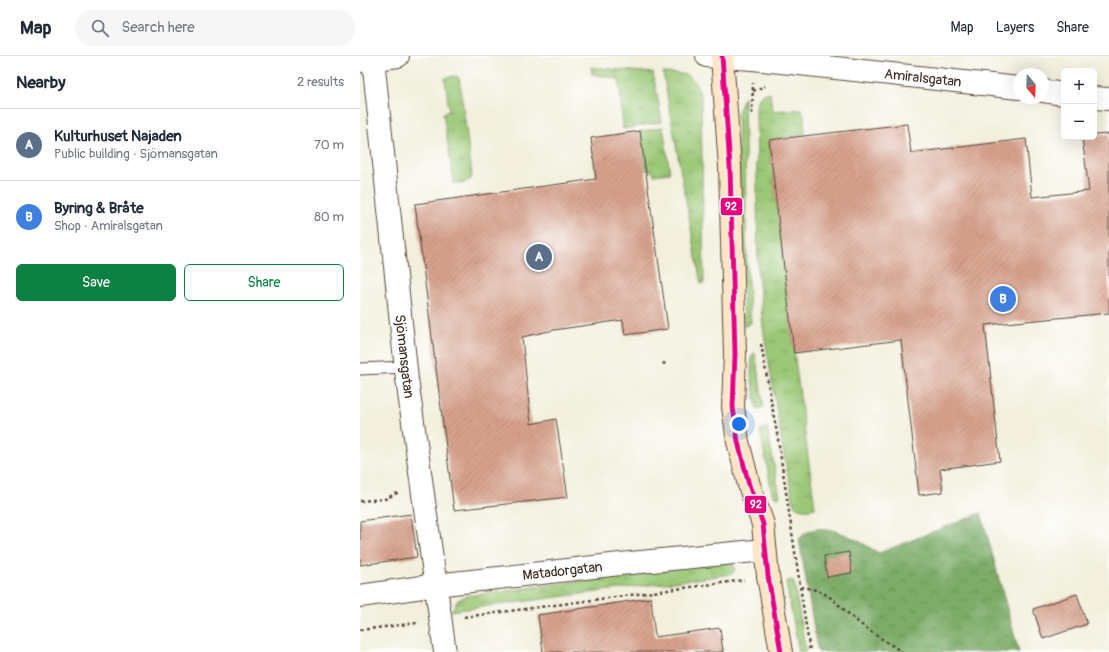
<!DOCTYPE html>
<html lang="en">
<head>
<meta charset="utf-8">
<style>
  :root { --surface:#fff; --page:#f6f6f7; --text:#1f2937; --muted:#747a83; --line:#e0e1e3; --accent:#0b8043 }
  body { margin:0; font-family:Pangolin,sans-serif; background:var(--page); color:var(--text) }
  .controls { position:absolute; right:12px; top:12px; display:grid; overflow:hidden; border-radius:6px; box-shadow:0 4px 16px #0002 }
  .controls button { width:36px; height:36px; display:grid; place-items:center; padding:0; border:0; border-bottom:1px solid var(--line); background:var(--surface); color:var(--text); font:20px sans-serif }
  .compass { position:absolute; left:653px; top:12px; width:36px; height:36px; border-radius:50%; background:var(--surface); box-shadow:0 4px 16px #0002; rotate:161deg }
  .you { position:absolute; left:379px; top:368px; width:14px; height:14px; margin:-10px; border:3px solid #fff; border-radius:50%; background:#1a73e8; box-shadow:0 0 0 6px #1a73e833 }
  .badge { display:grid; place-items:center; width:26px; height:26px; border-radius:50%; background:var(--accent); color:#fff; font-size:13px; font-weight:700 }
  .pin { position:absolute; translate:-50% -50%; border:2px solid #fff; box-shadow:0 1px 4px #0006 }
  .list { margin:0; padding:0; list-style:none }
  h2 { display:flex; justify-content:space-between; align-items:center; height:52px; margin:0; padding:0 16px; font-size:17px }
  h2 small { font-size:13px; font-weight:400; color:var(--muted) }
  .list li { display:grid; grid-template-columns:26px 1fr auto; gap:12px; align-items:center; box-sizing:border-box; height:72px; padding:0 16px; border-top:1px solid var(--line) }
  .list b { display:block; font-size:15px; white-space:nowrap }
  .list p { margin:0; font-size:13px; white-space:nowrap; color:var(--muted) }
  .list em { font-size:13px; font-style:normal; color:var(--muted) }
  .actions { display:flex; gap:8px; padding:12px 16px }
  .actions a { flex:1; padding:9px 0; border:1px solid var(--accent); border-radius:6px; text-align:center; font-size:14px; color:var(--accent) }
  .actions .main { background:var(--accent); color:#fff }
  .icon { flex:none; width:22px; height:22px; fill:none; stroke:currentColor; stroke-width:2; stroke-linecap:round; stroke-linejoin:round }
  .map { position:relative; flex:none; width:749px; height:596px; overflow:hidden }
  header { display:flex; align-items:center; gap:24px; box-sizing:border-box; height:56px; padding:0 20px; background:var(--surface); border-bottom:1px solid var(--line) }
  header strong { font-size:19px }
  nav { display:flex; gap:22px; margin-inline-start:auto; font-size:14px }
  .search { width:280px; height:36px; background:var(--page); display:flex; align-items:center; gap:10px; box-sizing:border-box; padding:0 14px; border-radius:22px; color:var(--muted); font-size:15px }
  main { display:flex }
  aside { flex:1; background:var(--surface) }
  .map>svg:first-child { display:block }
</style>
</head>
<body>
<header>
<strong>Map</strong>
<div class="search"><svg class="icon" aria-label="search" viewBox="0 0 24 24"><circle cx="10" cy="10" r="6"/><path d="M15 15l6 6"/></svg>Search here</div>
<nav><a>Map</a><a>Layers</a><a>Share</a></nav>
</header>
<main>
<aside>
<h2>Nearby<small>2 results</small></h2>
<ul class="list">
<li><span class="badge" style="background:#5c6f8a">A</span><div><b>Kulturhuset Najaden</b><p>Public building · Sjömansgatan</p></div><em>70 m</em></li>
<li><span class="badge" style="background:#3f7fe0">B</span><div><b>Byring &amp; Bråte</b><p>Shop · Amiralsgatan</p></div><em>80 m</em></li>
</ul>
<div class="actions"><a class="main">Save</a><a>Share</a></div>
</aside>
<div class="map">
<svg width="749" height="596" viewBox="0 0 749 596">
  <defs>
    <pattern id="grass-tufts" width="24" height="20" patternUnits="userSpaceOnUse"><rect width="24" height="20" fill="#9bc876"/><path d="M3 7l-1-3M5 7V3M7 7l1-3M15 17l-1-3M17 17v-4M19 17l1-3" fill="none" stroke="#80a360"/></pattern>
    <pattern id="forest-crowns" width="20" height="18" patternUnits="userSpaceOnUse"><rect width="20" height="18" fill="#7cac67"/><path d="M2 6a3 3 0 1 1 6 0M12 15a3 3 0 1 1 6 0" fill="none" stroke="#678c54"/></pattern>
    <pattern id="building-hatch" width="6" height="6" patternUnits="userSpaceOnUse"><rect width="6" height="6" fill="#d8a38d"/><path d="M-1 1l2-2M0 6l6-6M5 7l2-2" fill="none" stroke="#b08573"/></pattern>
  </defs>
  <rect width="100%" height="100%" fill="#fff"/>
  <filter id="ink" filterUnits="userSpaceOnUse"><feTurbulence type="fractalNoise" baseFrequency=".025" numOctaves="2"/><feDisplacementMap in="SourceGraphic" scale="8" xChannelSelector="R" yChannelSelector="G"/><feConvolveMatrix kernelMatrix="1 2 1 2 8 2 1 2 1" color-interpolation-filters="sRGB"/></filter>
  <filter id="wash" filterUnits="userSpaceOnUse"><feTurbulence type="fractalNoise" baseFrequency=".012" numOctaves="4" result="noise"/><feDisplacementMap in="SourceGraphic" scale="16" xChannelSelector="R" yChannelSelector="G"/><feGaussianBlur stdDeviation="0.9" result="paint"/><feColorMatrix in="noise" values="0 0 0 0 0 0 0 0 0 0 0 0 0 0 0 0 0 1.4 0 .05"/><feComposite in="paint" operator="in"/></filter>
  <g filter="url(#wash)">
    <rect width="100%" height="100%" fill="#f2efdc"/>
    <path fill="url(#grass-tufts)" stroke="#6b794a" d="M231 11 293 17 302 66 263 73 259 23 232 18Z
      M303 17C326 18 333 16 341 40L344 227 341 228Z
      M94 20 98 21 100 25 112 120 111 123 104 127H94L83 57 89 55 85 22Z
      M406 37H410L412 55 441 53 444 58 445 78 409 84 434 296 455 452C449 454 439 454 434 449L424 400 403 271 398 217 396 51 399 42Z
      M384 40 387 213 391 267 384 271 377 59Z
      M303 71 310 117 294 119 292 114 287 115 281 75Z
      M395 297 404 351 397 353 391 320 392 299Z
      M407 371 420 441 413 440 412 437 400 374Z
      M368 505 372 507 375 513 373 517 366 519 91 555 98 544 106 540Z
      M431 524 434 526 446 596H439L426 527 427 525Z"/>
    <path fill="url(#forest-crowns)" stroke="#5c6b42" d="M621 457 659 596H458L439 483C460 458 498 485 519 497Z"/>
    <g id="blocks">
      <path fill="url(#building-hatch)" d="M547 68 551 97 666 83 672 141 729 135 722 81H734V79L749 78V257L625 269 640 405 580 413 583 436 559 439 541 284 434 297 409 84Z
        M280 75 308 273 265 279 263 264 194 274 162 281 171 368 196 363 208 441 94 454 55 148 236 123 231 82Z
        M51 458 57 501 0 509V465Z
        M489 496 492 517 467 521 464 500Z
        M717 538 727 568 683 583 673 553Z
        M291 542 295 581 360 572 363 596H183L178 559Z"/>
    </g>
  </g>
  <g filter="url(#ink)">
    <use href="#blocks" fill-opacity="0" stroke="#56483a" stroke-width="1"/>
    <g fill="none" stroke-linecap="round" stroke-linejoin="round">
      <g stroke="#56483a" stroke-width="13">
        <path id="lane" d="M0 313 46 311"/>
      </g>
      <g stroke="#56483a" stroke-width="24">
        <g id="street">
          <path id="s1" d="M347 0 393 3 659 32"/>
          <path id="s2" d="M13 3 47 323 85 596"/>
          <path d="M0 5 38 0"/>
          <path d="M683 35 704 38"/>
          <path d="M734 42 749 43"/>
          <path id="s3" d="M0 540 76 529 260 508 405 494"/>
        </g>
      </g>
      <g stroke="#56483a" stroke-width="24">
        <path id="secondary" d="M362 0 370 111 375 298 373 351 378 386 389 429 403 468 408 520 421 596"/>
      </g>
      <path stroke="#56483a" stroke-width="2.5" stroke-dasharray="3 3" stroke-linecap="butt" d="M393 35 405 30
        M392 58 393 27
        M401 288 418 383 450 596
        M304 306V311
        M0 445 25 443 39 436
        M441 531C472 535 475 548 498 566 512 577 527 586 542 596
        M104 561 384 524
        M0 574 57 567"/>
      <use href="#lane" stroke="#fff" stroke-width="11"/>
      <use href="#street" stroke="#fff" stroke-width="22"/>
      <use href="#secondary" stroke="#fee5c5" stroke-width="22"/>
      <g stroke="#fff" stroke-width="8">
        <path id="bus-1" d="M362 0 370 111 375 298 373 351 378 386 389 429 403 468 408 520 421 596"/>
      </g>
      <use href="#bus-1" stroke="#e5007d" stroke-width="5"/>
    </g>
  </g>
  <g text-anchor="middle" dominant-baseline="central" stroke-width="3" stroke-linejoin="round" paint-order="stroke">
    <g font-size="14" fill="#3b2a1e" stroke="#fff">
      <text stroke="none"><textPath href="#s1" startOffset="217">Amiralsgatan</textPath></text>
      <text stroke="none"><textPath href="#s2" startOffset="299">Sjömansgatan</textPath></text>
      <text stroke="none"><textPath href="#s3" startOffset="204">Matadorgatan</textPath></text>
    </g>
  </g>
  <g stroke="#fff" stroke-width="1.5">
    <rect x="360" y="141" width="23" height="19" rx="4" fill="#e5007d"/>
    <rect x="384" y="439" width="23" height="19" rx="4" fill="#e5007d"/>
  </g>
  <g font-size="11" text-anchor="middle" font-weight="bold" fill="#fff">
    <text x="371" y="154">92</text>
    <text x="396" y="452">92</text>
  </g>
</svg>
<div class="controls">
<button>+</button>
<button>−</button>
</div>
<svg class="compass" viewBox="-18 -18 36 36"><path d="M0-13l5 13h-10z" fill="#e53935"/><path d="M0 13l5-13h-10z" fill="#747a83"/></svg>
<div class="you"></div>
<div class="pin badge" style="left:179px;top:201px;background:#5c6f8a">A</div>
<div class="pin badge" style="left:643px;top:243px;background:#3f7fe0">B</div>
</div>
</main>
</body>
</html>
